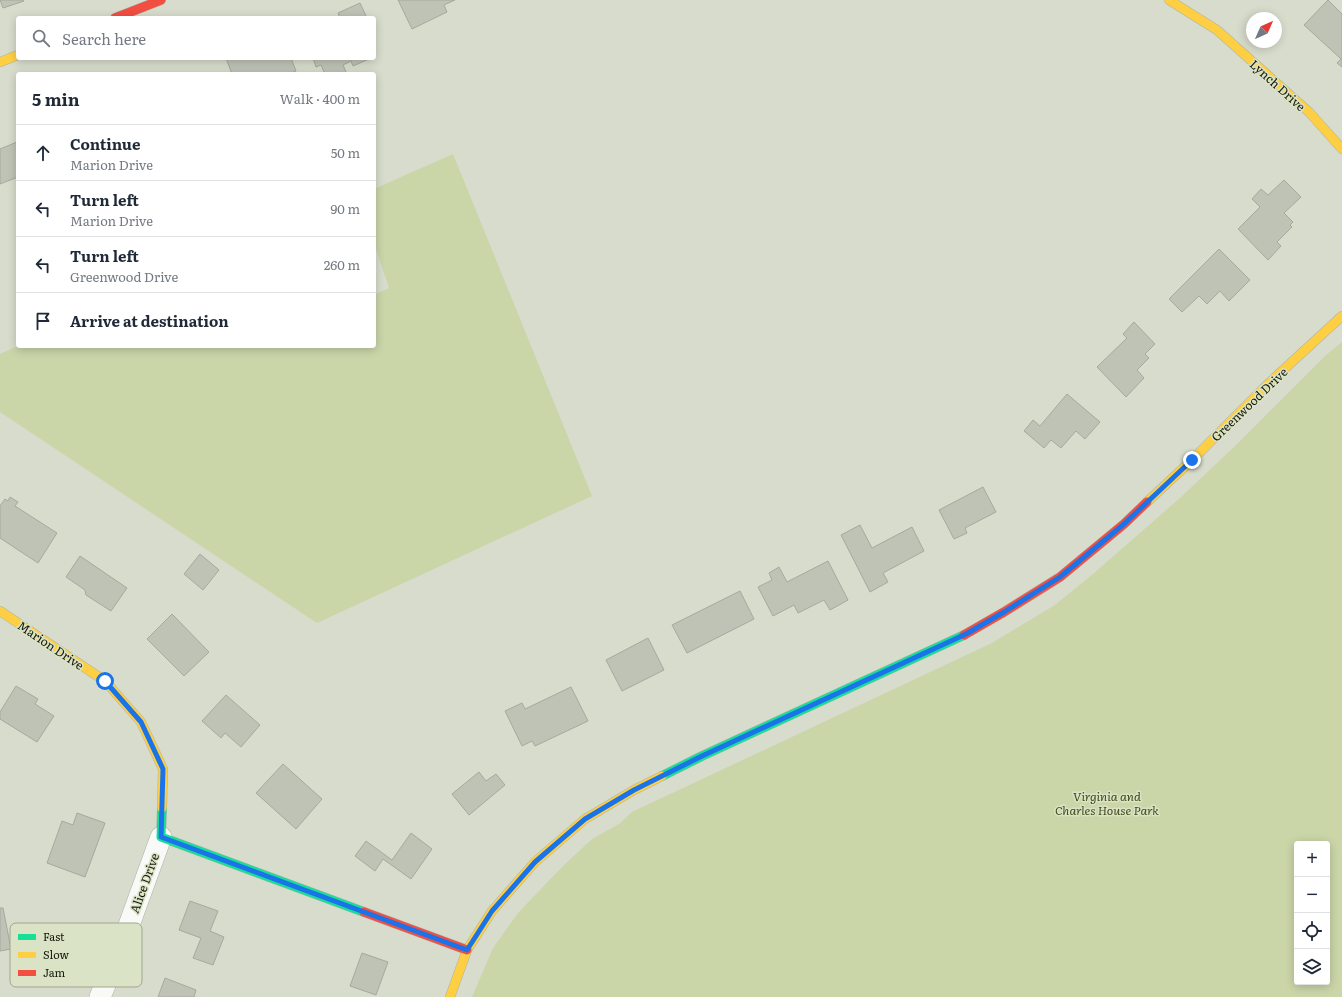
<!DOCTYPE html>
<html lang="en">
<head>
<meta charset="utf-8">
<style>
  :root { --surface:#fff; --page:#f2f2f3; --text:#1f2937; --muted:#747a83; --line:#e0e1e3 }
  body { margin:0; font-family:Literata,serif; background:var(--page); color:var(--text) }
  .controls { position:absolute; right:12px; bottom:12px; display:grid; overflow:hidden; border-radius:4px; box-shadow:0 2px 10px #0003 }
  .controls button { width:36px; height:36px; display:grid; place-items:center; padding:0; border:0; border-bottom:1px solid var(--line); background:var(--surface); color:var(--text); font:20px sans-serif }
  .compass { position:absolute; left:1246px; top:12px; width:36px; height:36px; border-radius:50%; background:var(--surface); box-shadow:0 2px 10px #0003; rotate:45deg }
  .stop { position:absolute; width:12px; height:12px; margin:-9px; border:3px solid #1a73e8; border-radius:50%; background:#fff }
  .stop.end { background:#1a73e8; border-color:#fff; box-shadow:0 1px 4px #0008 }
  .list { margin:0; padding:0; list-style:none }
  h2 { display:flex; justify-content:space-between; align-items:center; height:52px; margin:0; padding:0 16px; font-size:17px }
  h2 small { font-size:13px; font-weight:400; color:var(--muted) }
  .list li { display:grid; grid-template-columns:26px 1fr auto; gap:12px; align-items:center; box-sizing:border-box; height:56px; padding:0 16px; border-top:1px solid var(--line) }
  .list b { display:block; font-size:15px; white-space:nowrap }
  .list p { margin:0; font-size:13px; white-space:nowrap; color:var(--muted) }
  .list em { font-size:13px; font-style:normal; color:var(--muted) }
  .icon { flex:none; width:22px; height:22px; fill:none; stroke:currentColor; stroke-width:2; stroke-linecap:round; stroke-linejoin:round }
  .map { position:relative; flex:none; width:1342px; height:997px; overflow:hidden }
  .search { position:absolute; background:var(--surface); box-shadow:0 2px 10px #0003; left:16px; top:16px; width:360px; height:44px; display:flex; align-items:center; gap:10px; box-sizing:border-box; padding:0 14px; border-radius:4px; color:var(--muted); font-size:15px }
  .panel { position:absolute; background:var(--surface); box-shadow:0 2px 10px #0003; left:16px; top:72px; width:360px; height:276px; border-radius:4px }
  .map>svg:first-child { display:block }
</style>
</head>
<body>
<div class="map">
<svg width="1342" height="997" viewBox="0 0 1342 997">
  <rect width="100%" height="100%" fill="#d7dccc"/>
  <path fill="#cad5a8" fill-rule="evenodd" d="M453 154 592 496 317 623 0 412V354L18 346H374V295L389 288 374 243V189Z
    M1342 342V997H472L493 948 518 913 561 868 592 839 619 824 632 812 992 643 1055 605 1093 574 1180 498 1233 448 1325 356ZM1297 844H1327V982H1297Z"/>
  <path fill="#bfc3b6" stroke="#a6a99d" d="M0 0H23L24 1 3 8Z
    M398 0H455L444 5 447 12 412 29Z
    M1328 0 1342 14V67L1337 63 1341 59 1304 25Z
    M360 3 367 18H340L338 13Z
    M226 58H291L296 71 289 74H232Z
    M313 58H369V59L353 66 351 61 343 65 347 74H325L321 65 316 67Z
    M17 142 18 145V177L0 184V149Z
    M1284 180 1301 197 1284 213 1293 222 1290 225 1292 227 1277 242 1281 246 1268 260 1238 229 1260 207 1252 199 1261 189 1268 195Z
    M1219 249 1250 280 1229 301 1220 291 1207 304 1199 296 1182 312 1169 299Z
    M1134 322 1155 344 1145 354 1149 358 1137 370 1144 378 1126 397 1097 367 1127 338 1123 334Z
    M1067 394 1100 422 1085 439 1076 431 1061 448 1051 440 1044 448 1024 431 1033 420 1040 426Z
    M983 487 996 512 965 528 967 533 954 539 939 510Z
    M10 497 18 502 15 506 57 533 38 563 0 538V506L5 499 8 501Z
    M860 525 872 548 912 527 924 551 883 573 888 582 870 592 841 535Z
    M200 554 219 570 203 590 184 574Z
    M80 556 127 588 111 611 86 595 85 590 66 577Z
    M828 561 848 600 830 610 824 600 798 613 794 605 773 616 758 587 772 580 769 573 779 567 787 582Z
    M740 591 754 619 687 653 672 625Z
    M172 614 209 652 184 676 147 639Z
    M648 638 664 670 622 691 606 660Z
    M16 686 38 699 35 704 54 716 37 742 0 719V712Z
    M571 687 588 721 535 746 532 741 522 746 505 711 522 703 525 709Z
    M226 695 260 725 241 747 225 733 221 738 202 721Z
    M283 764 322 799 296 829 256 793Z
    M479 772 486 781 496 774 505 785 469 815 452 794Z
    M77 813 105 823 85 877 47 863 62 821 73 825Z
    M411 833 432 849 411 879 383 859 375 871 355 856 366 841 392 860Z
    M190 901 218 911 210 931 224 937 213 965 193 958 201 938 179 930Z
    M0 908H3L11 949 0 951Z
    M362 953 388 962 376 995 350 986Z
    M165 978 196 990 194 997H158Z"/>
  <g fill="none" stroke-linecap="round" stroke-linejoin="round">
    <g stroke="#afb3a7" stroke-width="22">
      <path id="street" d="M100 997 124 939 161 837"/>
    </g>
    <g stroke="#afb3a7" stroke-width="10">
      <path id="fast" d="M662 776 702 756 964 635
        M162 808 161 837 364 912"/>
    </g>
    <g stroke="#afb3a7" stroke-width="10">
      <path id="slow" d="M1169 0 1217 30 1309 112 1342 149
        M0 62 18 55
        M1147 502 1192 460 1268 384 1342 316
        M0 611 105 681 141 722 163 769 162 808
        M450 997 467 950 492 911 535 862 585 819 634 790 662 776"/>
    </g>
    <g stroke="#afb3a7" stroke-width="10">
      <path id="jam" d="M115 18 161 0
        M964 635 1004 612 1060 577 1124 524 1147 502
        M364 912 467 950"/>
    </g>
    <use href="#street" stroke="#f9faf7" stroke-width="21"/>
    <use href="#fast" stroke="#16e098" stroke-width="9"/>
    <use href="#slow" stroke="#ffcf43" stroke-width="9"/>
    <use href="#jam" stroke="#f24e42" stroke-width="9"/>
  </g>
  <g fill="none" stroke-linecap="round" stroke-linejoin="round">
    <path stroke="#1a73e8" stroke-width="5" d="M105 681 141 722 163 769 161 837 467 950 492 911 535 862 585 819 634 790 702 756 966 634 1004 612 1060 577 1124 524 1192 460"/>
  </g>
  <g text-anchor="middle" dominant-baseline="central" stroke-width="3" stroke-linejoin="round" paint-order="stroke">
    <g font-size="12" fill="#14170c" stroke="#dae3c5">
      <text transform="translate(1278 85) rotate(42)">Lynch Drive</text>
      <text transform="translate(1249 404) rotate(-44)">Greenwood Drive</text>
      <text transform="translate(51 645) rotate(34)">Marion Drive</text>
      <text transform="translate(144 883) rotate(-70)">Alice Drive</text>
    </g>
    <g font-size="12" font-style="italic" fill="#3f4a17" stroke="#dae3c5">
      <text x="1107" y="796">Virginia and<tspan x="1107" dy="14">Charles House Park</tspan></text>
    </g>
  </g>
  <rect x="10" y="923" width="132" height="64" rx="6" fill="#dae3c5" stroke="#9fa68e" stroke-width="1"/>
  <rect x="18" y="934" width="18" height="6" fill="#16e098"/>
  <rect x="18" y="952" width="18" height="6" fill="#ffcf43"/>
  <rect x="18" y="970" width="18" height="6" fill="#f24e42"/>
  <g font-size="11" fill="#14170c">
    <text x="43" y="941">Fast</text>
    <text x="43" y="959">Slow</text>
    <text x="43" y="977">Jam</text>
  </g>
</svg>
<div class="controls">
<button>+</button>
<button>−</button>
<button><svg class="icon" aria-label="locate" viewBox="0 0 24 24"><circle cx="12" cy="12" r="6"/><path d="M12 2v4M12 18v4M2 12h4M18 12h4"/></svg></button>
<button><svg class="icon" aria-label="layers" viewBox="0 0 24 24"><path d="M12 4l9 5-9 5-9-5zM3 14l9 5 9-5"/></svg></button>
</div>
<svg class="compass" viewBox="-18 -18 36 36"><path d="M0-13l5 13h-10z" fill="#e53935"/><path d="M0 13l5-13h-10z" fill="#747a83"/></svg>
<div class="stop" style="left:105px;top:681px"></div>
<div class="stop end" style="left:1192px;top:460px"></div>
<div class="search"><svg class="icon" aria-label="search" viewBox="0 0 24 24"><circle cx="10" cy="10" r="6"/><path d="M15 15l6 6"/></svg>Search here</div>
<section class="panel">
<h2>5 min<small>Walk · 400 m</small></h2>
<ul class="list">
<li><svg class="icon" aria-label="ahead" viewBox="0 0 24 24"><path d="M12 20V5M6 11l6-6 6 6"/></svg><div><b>Continue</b><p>Marion Drive</p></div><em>50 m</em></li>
<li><svg class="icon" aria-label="left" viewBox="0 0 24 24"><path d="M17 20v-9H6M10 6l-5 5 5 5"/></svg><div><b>Turn left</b><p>Marion Drive</p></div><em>90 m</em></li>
<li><svg class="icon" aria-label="left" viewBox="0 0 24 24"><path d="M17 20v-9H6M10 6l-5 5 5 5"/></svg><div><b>Turn left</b><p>Greenwood Drive</p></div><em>260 m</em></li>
<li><svg class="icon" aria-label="arrive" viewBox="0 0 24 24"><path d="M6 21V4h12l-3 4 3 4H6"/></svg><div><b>Arrive at destination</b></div></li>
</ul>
</section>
</div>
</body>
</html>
